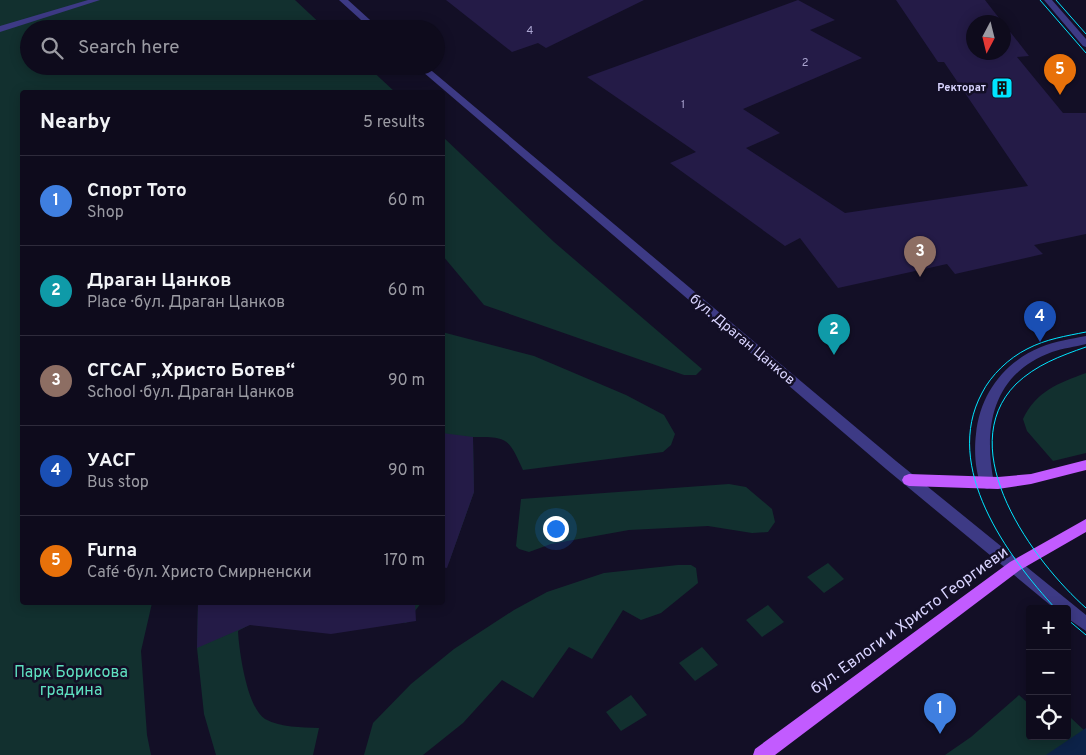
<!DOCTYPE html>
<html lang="en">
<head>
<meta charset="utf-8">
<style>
  :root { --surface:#0e0b1c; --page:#171425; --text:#f1f3f6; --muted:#9b9ba3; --line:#2e2b3b; --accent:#db2777 }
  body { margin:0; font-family:Overpass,sans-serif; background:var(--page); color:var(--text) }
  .controls { position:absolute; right:15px; bottom:15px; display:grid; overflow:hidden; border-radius:5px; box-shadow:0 2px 12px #0003 }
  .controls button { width:45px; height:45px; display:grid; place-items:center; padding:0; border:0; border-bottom:1px solid var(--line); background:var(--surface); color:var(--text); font:25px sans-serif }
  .compass { position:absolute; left:966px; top:15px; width:45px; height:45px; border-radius:50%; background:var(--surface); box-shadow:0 2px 12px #0003; rotate:187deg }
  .you { position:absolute; left:555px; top:528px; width:18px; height:18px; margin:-12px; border:4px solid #fff; border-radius:50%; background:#1a73e8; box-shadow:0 0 0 8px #1a73e833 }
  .badge { display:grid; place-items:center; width:32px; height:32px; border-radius:50%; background:var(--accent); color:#fff; font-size:16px; font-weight:700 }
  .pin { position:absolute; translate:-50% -41px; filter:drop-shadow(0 1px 2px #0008) }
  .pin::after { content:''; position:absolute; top:26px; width:18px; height:15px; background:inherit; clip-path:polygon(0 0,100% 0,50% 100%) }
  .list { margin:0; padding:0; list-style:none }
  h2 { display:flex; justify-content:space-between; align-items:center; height:65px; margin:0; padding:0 20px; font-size:21px }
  h2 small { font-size:16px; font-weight:400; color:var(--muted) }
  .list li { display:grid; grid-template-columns:32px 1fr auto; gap:15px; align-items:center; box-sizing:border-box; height:90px; padding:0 20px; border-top:1px solid var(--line) }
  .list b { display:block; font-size:19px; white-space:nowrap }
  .list p { margin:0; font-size:16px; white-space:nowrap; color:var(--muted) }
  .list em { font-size:16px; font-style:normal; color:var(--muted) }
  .icon { flex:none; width:28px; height:28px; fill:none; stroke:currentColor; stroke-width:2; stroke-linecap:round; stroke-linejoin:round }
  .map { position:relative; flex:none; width:1086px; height:755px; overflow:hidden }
  .search { position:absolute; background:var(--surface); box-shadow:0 2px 12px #0003; left:20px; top:20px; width:425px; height:55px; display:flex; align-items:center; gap:12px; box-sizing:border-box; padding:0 18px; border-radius:28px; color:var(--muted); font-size:19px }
  .panel { position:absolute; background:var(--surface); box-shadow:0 2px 12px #0003; left:20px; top:90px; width:425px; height:515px; border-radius:5px }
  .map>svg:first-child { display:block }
</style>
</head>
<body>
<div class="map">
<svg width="1086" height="755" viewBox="0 0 1086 755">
  <rect width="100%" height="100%" fill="#130f26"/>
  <path fill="#12302f" d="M0 0H295L326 29H29V66H367L395 92H22V602L152 603 141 651 147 735 151 755H0Z
    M443 137 554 242 702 369 696 375H684L484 305 443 256Z
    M442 332 534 356 626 395 664 415 675 434 671 445 663 452 523 470C508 438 509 437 473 437L474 492 449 562 443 571Z
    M1086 373V453L1053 461 1027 431 1023 419C1036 391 1059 383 1086 373Z
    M729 484 746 487 772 509 775 522 768 532 752 533 708 526 629 530 551 544 529 552 519 549 516 546 521 499Z
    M828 563 844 579 824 593 807 577Z
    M678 565H691L696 568 698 583 661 613 641 620 623 610 592 659 569 647 533 698 502 680 463 723 423 755H364L373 723 411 684 454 649 514 610 547 592 604 573Z
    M198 603H421L406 623 382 614 263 617 238 631C239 651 247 708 265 719 282 728 300 727 319 728L313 755H216L204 714 197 648Z
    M768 605 784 622 762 637 746 620Z
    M702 647 718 665 695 681 679 663Z
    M631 695 647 715 621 731 606 712Z
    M1019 695 1030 705V736H1067V722L1071 718 1086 732V755H945L971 737Z"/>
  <path fill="#0c2248" d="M1086 728V755H1046Z"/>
  <path fill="#241b47" d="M446 0H644L546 48 538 43 512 52Z
    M798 0 835 20 810 30 862 58 743 109 780 133 746 148 845 213 1028 186 944 62H938L896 0H985L1002 22H974V52H1004V24L1029 56 1017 57 1063 113H1086V234L1034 245 1043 254 955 274 947 264 838 288 800 238 785 246 670 163 696 152 587 77Z
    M442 433 473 437 474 492 447 568 442 567Z
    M198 602H415L416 621 331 634 250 625 197 648Z"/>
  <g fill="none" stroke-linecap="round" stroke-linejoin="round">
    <path fill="#3d3a85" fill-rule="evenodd" d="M88 0H100L0 32V26Z
      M339 0H348L380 29H371Z
      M1044 0H1052L1086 39V47L1083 46Z
      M416 66H426L896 461 1086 615V631L1067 618V609H1055L886 469Z
      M1086 336V344C1075 347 1063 348 1052 352 992 374 983 427 994 483L992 487 987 489 982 487C975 472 974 450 976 434 980 394 1004 362 1041 347 1055 341 1071 339 1086 336Z"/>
    <path fill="#c25bff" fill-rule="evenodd" d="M1086 460V470L1031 484 998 489 909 486 904 484 902 480 904 476 909 474 998 477 1031 474Z
      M1086 519V532L1020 570 775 755H753L755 749 1010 562Z"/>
    <path stroke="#00e5ff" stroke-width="1" d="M1040 0 1086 53
      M1056 0 1086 34
      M1086 347C1060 356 1036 365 1016 384 951 450 1034 562 1086 608
      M1056 609C1007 556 942 467 982 393 991 375 1009 358 1027 349 1046 339 1066 336 1086 332
      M1067 619 1086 635"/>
  </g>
  <defs>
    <g id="building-square" transform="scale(1.125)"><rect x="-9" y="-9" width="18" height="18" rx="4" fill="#00e5ff" stroke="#130f26"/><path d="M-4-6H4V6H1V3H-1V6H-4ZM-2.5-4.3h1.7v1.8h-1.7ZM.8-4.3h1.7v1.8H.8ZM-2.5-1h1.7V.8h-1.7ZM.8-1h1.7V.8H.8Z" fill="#111"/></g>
  </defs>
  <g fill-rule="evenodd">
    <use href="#building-square" x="1002" y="88"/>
  </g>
  <g text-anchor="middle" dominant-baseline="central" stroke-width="5" stroke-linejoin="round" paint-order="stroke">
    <g font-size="11" fill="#aca6d1">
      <text x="530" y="31">4</text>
      <text x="805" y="63">2</text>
      <text x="683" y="105">1</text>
    </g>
    <g font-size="11" font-weight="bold" fill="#d9d4ff" stroke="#130f26" text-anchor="end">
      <text x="986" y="88">Ректорат</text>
    </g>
    <g font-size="14" fill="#d9d4ff" stroke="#130f26">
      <text transform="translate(742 340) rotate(40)">бул. Драган Цанков</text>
    </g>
    <g font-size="16" fill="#d9d4ff" stroke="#130f26">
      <text transform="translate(910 621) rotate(-36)">бул. Евлоги и Христо Георгиеви</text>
    </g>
    <g font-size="16" fill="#5fe0c0" stroke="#130f26">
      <text x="71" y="673">Парк Борисова<tspan x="71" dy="18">градина</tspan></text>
    </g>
  </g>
</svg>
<div class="controls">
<button>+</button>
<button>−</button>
<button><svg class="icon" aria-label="locate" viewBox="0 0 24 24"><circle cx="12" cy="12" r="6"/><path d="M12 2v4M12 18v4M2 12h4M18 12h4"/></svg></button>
</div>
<svg class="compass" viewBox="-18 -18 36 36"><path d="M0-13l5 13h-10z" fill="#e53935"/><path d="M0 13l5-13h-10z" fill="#9b9ba3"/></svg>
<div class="you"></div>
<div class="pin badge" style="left:940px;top:734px;background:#3f7fe0">1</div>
<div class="pin badge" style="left:834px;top:355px;background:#0f9aa8">2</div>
<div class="pin badge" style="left:920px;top:277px;background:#8d6e63">3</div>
<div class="pin badge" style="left:1040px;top:342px;background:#1a4fb4">4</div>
<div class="pin badge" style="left:1060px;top:95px;background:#e8710a">5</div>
<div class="search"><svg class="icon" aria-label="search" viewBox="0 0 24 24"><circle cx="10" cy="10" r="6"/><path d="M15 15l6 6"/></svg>Search here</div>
<section class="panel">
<h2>Nearby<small>5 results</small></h2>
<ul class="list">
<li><span class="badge" style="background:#3f7fe0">1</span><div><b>Спорт Тото</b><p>Shop</p></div><em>60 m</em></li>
<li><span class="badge" style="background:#0f9aa8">2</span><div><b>Драган Цанков</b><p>Place · бул. Драган Цанков</p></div><em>60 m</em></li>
<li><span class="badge" style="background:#8d6e63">3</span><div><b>СГСАГ „Христо Ботев“</b><p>School · бул. Драган Цанков</p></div><em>90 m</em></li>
<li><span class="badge" style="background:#1a4fb4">4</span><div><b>УАСГ</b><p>Bus stop</p></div><em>90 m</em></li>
<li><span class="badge" style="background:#e8710a">5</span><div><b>Furna</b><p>Café · бул. Христо Смирненски</p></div><em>170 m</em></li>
</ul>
</section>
</div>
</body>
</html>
